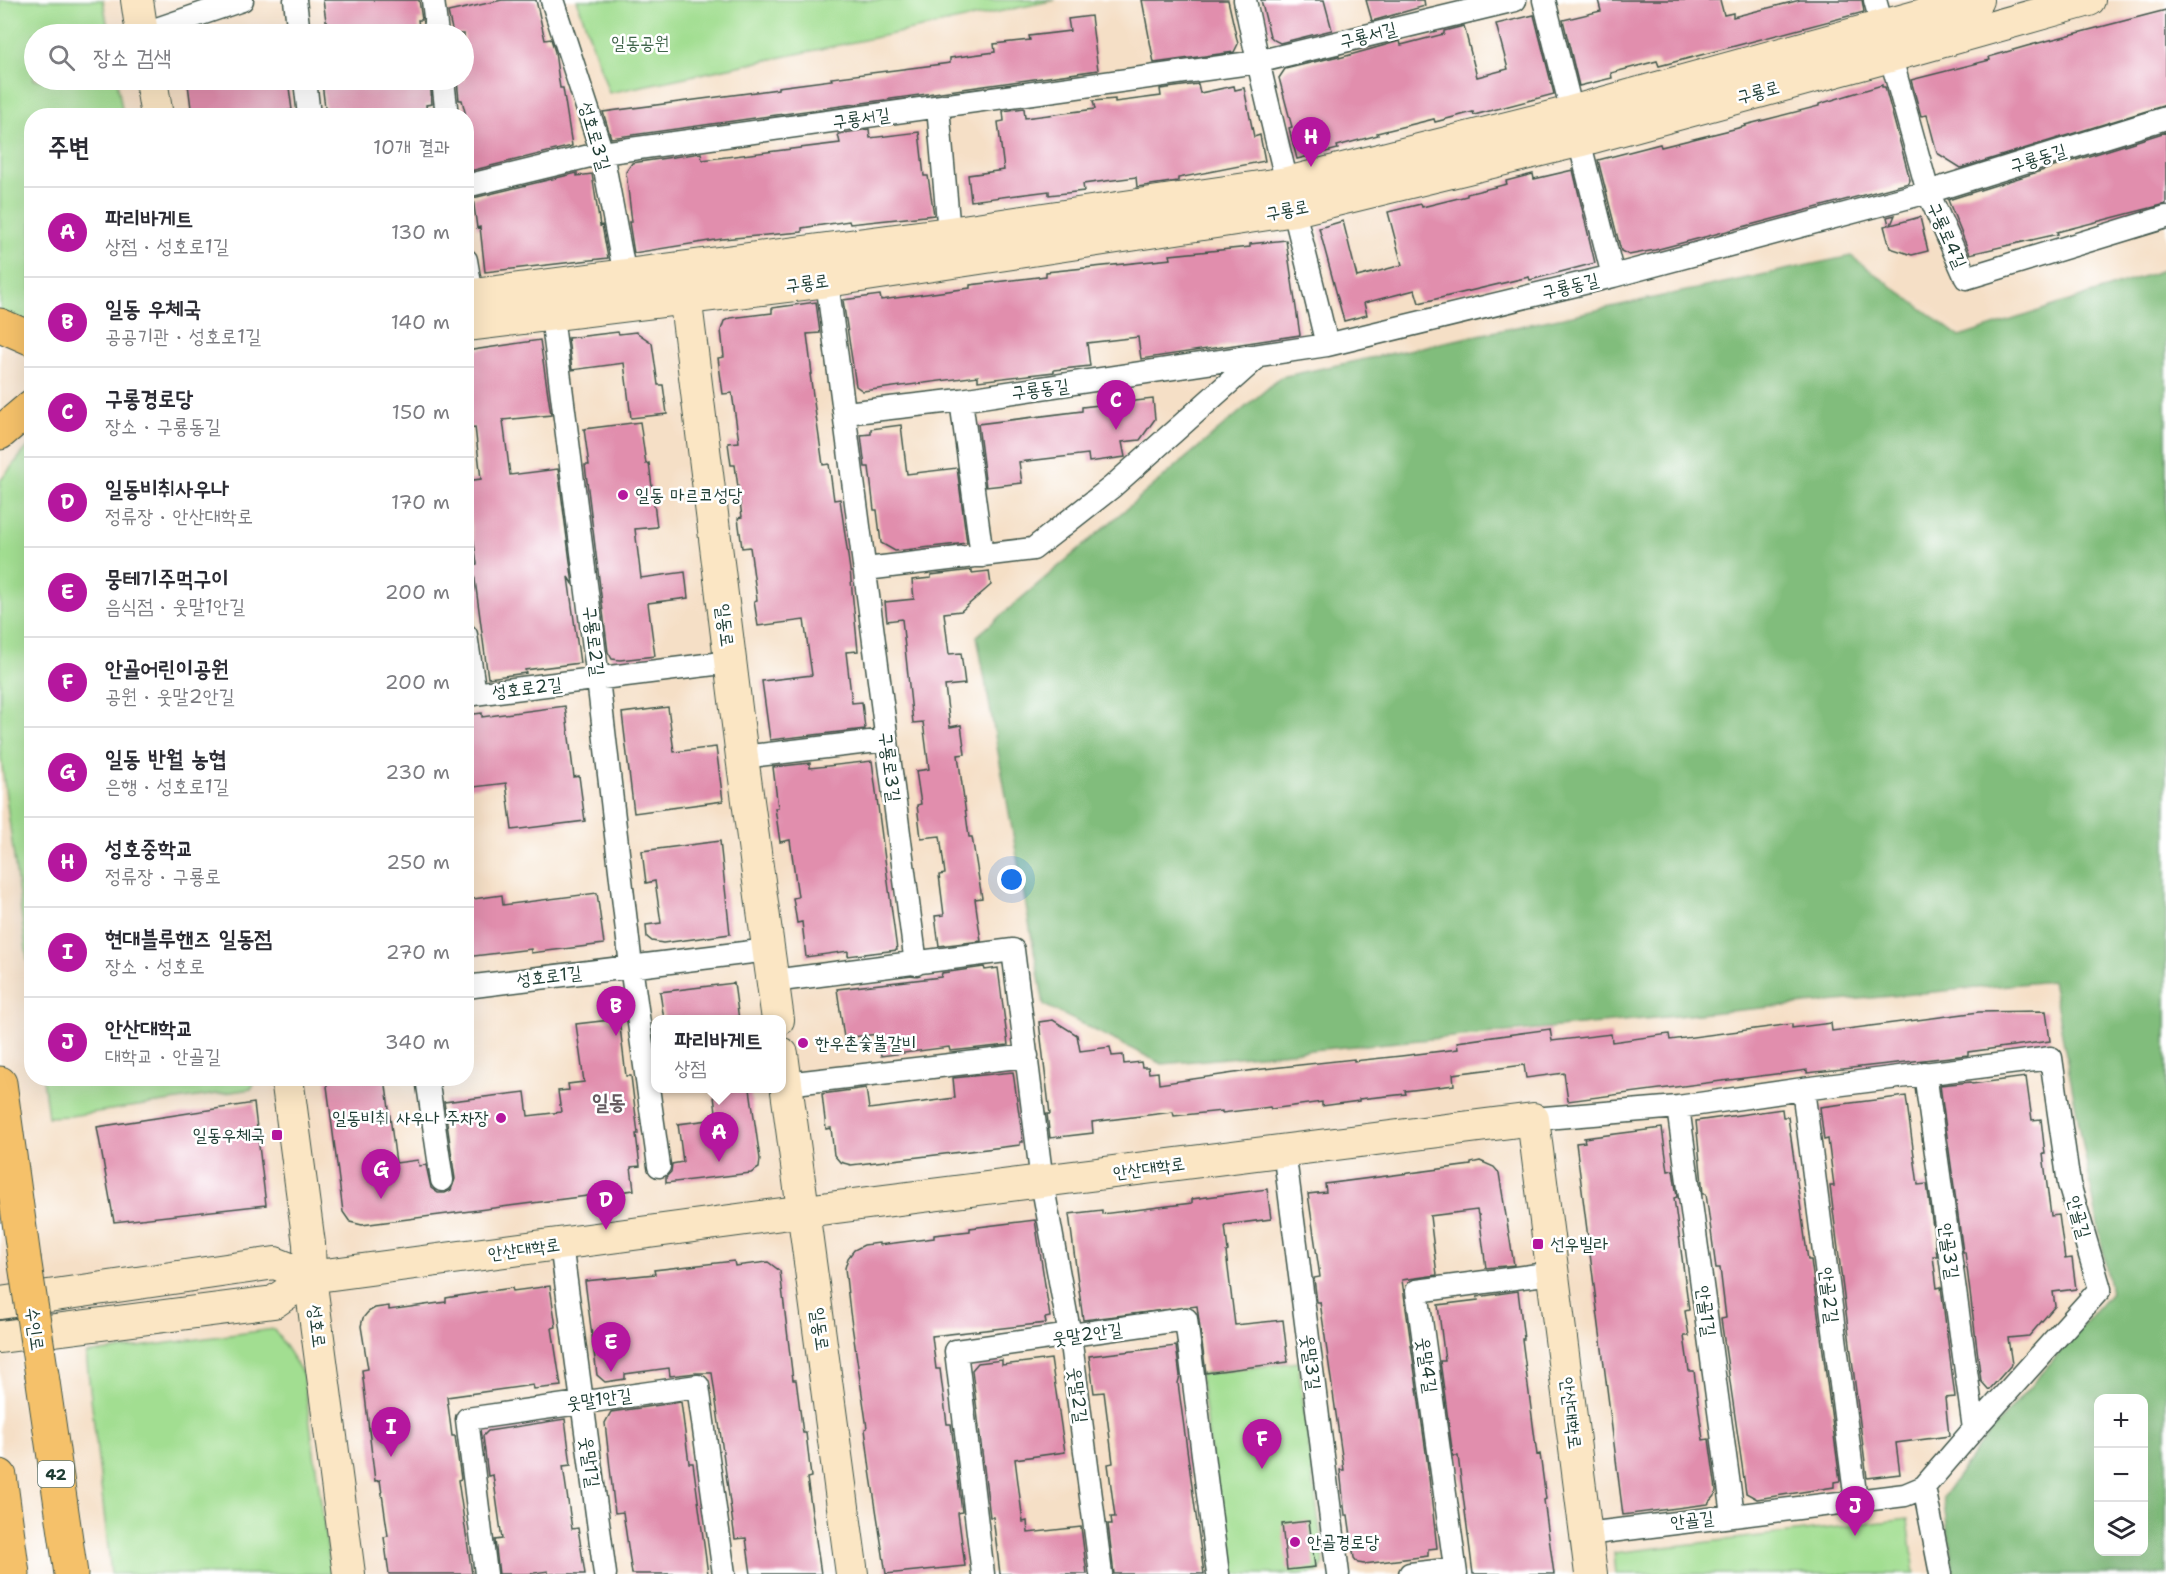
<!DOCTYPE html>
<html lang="ko">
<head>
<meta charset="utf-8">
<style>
  :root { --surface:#fff; --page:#f7f7f7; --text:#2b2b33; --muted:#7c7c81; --line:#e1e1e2; --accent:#b5179e }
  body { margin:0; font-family:"Shantell Sans","Poor Story",sans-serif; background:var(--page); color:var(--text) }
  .controls { position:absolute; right:18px; bottom:18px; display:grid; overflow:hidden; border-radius:12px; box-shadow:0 6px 24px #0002 }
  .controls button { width:54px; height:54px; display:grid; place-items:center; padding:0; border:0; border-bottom:2px solid var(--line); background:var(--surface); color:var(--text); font:30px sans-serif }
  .you { position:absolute; left:1012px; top:880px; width:21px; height:21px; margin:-15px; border:4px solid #fff; border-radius:50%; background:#1a73e8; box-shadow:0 0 0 9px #1a73e833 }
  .badge { display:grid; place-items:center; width:39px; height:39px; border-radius:50%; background:var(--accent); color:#fff; font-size:20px; font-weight:700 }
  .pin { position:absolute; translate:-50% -50px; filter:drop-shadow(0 2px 3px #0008) }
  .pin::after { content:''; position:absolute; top:32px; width:21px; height:18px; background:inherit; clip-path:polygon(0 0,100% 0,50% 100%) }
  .popup { position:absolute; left:651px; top:1015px; width:135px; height:78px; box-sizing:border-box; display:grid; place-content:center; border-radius:12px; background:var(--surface); filter:drop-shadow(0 2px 4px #0005); font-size:20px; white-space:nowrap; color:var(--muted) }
  .popup b { font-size:22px; color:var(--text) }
  .popup::after { content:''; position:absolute; left:50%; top:100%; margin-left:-12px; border:12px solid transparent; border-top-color:var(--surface) }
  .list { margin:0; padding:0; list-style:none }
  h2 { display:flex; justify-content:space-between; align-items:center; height:78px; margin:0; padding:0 24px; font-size:26px }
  h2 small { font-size:20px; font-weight:400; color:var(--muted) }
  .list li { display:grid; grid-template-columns:39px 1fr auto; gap:18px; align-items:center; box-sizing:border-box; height:90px; padding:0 24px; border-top:2px solid var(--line) }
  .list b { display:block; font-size:22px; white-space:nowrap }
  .list p { margin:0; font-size:20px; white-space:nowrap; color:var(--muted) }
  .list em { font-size:20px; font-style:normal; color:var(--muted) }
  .icon { flex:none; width:33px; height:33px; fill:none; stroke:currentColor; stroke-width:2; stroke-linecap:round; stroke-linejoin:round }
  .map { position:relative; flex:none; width:2166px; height:1574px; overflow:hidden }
  .search { position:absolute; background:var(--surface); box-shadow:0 6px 24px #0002; left:24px; top:24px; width:450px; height:66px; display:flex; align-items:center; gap:15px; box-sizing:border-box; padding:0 21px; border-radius:33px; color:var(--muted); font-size:22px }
  .panel { position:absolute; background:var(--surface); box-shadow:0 6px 24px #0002; left:24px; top:108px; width:450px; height:978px; border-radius:24px }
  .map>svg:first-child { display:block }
</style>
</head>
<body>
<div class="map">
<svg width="2166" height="1574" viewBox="0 0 2166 1574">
  <rect width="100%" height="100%" fill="#fff"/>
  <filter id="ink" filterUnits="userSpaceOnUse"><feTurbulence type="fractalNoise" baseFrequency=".0167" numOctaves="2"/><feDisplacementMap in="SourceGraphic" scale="12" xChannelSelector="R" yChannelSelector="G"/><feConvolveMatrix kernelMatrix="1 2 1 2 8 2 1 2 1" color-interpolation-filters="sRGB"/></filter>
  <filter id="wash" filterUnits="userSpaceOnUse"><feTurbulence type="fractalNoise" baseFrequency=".008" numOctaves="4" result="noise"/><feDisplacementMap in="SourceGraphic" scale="24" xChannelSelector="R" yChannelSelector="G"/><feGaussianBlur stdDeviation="1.35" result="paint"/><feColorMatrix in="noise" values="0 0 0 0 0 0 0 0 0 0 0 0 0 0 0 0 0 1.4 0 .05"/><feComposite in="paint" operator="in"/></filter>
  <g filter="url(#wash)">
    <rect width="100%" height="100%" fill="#f5dfc6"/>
    <path fill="#a2de91" stroke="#608e62" stroke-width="1.5" d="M0 0H103L109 34H34V80H117L123 115 32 116 31 331 0 317Z
      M577 0H1055L609 93Z
      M31 443V988L0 750V481Z
      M43 1079V1078L257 1079 251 1089 70 1116 48 1117Z
      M274 1329 303 1374 331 1574H111L86 1354Z
      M1298 1362 1324 1563 1318 1572 1299 1574H1226L1200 1374Z
      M1908 1519 1915 1574H1616L1614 1553Z"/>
    <path fill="#81bd7b" stroke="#507d58" stroke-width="1.5" fill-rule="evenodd" d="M1851 256 1960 337 2166 269V1574H1954L1943 1497 1982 1442 2111 1293 2052 981 1162 1064 1044 1005 977 636 1281 377ZM2098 1398H2144V1552H2098Z"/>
    <g id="blocks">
      <path fill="#e18ead" d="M323 0H419L422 20H418L420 34H328Z
        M502 0H536L545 40 551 39 555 52 560 88H563L572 146 466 172V146L470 145 466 116 462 100H459L457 80H464V34H453L448 12Z
        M1142 0H1228L1238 44 1234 52 1154 63Z
        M1261 0H1324L1332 30 1280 43 1274 40 1270 36Z
        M1366 0H1424L1425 6 1372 21Z
        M1598 0H1720L1724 15 1733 13V17L1800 0H1862L1864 12 1659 66 1657 61 1611 73 1612 78 1579 86 1563 20 1601 11Z
        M2166 10V105L1961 168 1937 153 1927 115 1921 116 1911 80 1990 60 1989 57 2027 46Z
        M1534 15 1554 94 1474 115 1473 112 1435 122 1434 119 1377 133 1378 135 1337 146 1338 149 1297 159 1289 128 1292 127 1279 78 1285 69 1339 56V58L1400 41 1401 45 1444 34V31L1464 26 1477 77 1508 69 1496 24Z
        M1091 16 1098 70 611 138 603 112 778 89V87L832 80 831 78 950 63V58L995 52 994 44 1030 40 1029 36 1070 31 1068 19Z
        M221 80H226L227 85 267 80H288L292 110 252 116H192L188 84Z
        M351 80H370L371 82 392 80H430L432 104 426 105 427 116H326L322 83Z
        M1198 84 1200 93 1234 86 1235 90 1244 88 1254 137 1260 135 1265 161 1178 178V181L1137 187 1136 177 1083 184 1084 191 1049 195V191L971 201 968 175 1004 170 998 122 1004 121 1003 111 1024 108 1025 118 1095 109 1093 101 1115 99V102L1161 96 1160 89Z
        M1882 85V87H1885L1901 146 1910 180 1909 183 1655 250 1629 255 1621 251 1598 160 1660 144 1661 147 1746 126 1745 125 1819 106V104Z
        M869 129 870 138 919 132 924 176H928L934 215 850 224 849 221 802 228V232L722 239 634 253 629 222H632L626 172 632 163 701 153 702 160 840 143 838 134Z
        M2166 132V204L2057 232 2058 234 1970 254 1948 200Z
        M1573 170 1595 263 1530 280 1529 277 1419 303 1415 290 1364 303 1367 315 1344 321 1319 228 1343 221 1357 277 1402 265 1388 212 1421 204 1422 207 1467 196V194L1507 184 1506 181 1533 174 1534 179Z
        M577 173V176L592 174 600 226 602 225 608 258 485 272 480 227 477 228 473 198Z
        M1895 215 1891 225 1920 217 1928 251 1912 255 1890 248 1884 226 1889 225 1887 217Z
        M1286 240 1300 335 1141 359 1138 337 1087 343 1090 366 1054 370V372L978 381V376L863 391 856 386 843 300 880 295 881 300 970 288V285L1046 276V272L1171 259 1170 255 1250 247V244Z
        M816 302 820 333 807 334 812 374H810L823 465 829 464 834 500 840 499 850 570 858 651 846 652 852 703 862 702 865 729 770 740 762 681 812 675 804 620 758 626 754 601 757 600 750 547 742 548 738 518 742 517 735 465H731L728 443 739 442 732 393 723 394 718 358 724 357 721 330 724 321 730 318 772 313V308Z
        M618 332 619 334 636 332 652 343 658 385H663L667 414 631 418 624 363 572 370 568 338Z
        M540 340 551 415 503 420 510 475 558 469 573 585 568 577 580 663 525 670 526 673 488 678 473 565 477 564 466 488V481L481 479 475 427 466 428V351Z
        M1153 399 1155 419 1140 440 1122 442 1125 457 1089 462 1088 454 1019 462 1022 483 986 487 978 424 1082 411V407Z
        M640 422 646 464 649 463 657 527 635 529 641 578 685 572 688 598 648 603 655 656 620 660 612 659 608 652 585 465H589L584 429Z
        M901 425 907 474 957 468 967 543 895 551 881 543 877 510H874L869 467H865L861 435 871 434V429Z
        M972 570V573L989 571 991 585 961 611 944 613 949 654 961 653 965 684 945 686 950 727 961 725 965 754 958 755 969 837H972L982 898 975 899 981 941 939 946 935 916 944 915 939 875 945 874 940 836 921 838 917 805 921 804 916 771 929 769 923 722 913 723 902 619 887 621 885 602 914 599 912 580 931 578V575Z
        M565 706 574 777 579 776 585 821 512 830 506 783 466 788V715L482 713V717Z
        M668 707 674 752 716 747 723 801 634 813 622 713Z
        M872 761 897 950 848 956V951L806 957 802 922 797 923 793 898 798 897 790 840 780 842 775 808H778L773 767 810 763V768Z
        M720 841 730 934 663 943 652 941 647 937 646 925 661 923 655 881 646 883 642 851Z
        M597 893 604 944 531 953V949L466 957V900L502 895 503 905Z
        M984 967 985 970 998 968 1008 1045 950 1051 949 1047 881 1056 878 1034 844 1038 837 989 941 977 942 973Z
        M734 983 739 1020H664L660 992Z
        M2046 1011 2050 1041 1968 1052V1055L1807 1073V1070L1568 1101 1564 1073 1526 1078 1524 1065 1453 1074 1454 1085 1405 1091 1406 1094 1359 1099V1101L1322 1106V1102L1271 1109 1270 1107 1222 1113V1111L1174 1116 1173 1112 1092 1122 1093 1133 1050 1138 1047 1114H1050L1039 1022 1053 1020 1077 1035 1080 1051 1110 1047 1112 1056 1123 1055 1124 1064 1141 1062 1142 1067H1148L1149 1073 1158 1072 1159 1084 1255 1070 1354 1059V1061L1401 1056 1458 1049 1457 1042 1550 1029 1552 1041 1611 1034 1612 1042 1669 1034 1670 1040 1792 1024V1028L1831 1023 1832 1031 1979 1012Z
        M619 1019 626 1076H631L638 1134H636L640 1166 631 1167 634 1190 362 1225 350 1222 343 1212 326 1078H385L396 1163 418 1160 419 1166 426 1165 431 1188 438 1193H445L451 1190 455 1179 444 1102 525 1092 528 1116 561 1112 558 1091 569 1090 568 1084 584 1082 576 1024Z
        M1013 1072 1023 1142H1020V1145L851 1165 840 1162 834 1155 831 1128 826 1129 822 1094 866 1088 869 1109 955 1098 953 1078Z
        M2026 1077 2032 1120 2041 1119 2045 1154H2043L2051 1216 2059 1215 2065 1259 2072 1258 2076 1289 2053 1292 2055 1306 2029 1336 2008 1338 2012 1364 1989 1390 1981 1381 1965 1252H1963L1940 1085 1971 1082 1972 1084Z
        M713 1089H750L760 1159 759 1168 751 1173 666 1183V1177L671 1172 672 1164 683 1162 678 1124 717 1119Z
        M1906 1096 1918 1185 1927 1184 1937 1256H1933L1937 1288 1941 1287 1955 1397 1945 1398 1949 1436 1896 1443 1900 1474 1867 1478 1830 1186H1834L1828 1139 1824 1140 1820 1107Z
        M254 1103 266 1205 114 1222 97 1127Z
        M1782 1109 1783 1117H1788L1808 1260H1811L1840 1481 1834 1482V1487L1757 1499 1746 1493 1721 1319 1726 1318 1720 1268H1716L1706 1194H1703L1696 1121Z
        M1662 1128 1668 1171 1673 1170 1677 1197 1674 1198 1689 1310 1685 1311 1689 1336H1684L1689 1371H1694L1703 1440 1709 1439 1716 1490 1715 1496 1708 1504 1623 1515 1576 1143 1585 1142 1584 1138Z
        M1480 1161 1494 1167 1499 1173 1514 1265 1486 1268 1479 1215H1478L1477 1210 1430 1216 1437 1275 1402 1280 1427 1460 1437 1548 1428 1549V1556L1364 1564 1358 1563 1354 1558 1348 1515H1345L1340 1470H1344L1320 1302H1317L1314 1278 1320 1277 1308 1194 1326 1192 1325 1184 1471 1165V1163Z
        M1267 1189 1271 1219 1225 1225 1228 1251 1226 1252 1235 1325 1283 1320 1288 1362 1206 1373 1197 1306 1083 1320 1069 1214 1102 1210V1214L1192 1203V1199Z
        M1035 1220 1050 1317 1045 1318 1046 1323 932 1336 936 1369H940L947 1424H951L962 1512 958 1513 965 1566 886 1574 870 1470 865 1429 867 1428 850 1312 845 1268 848 1258 854 1250 864 1245 879 1243V1245L934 1238V1235L970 1231V1228Z
        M734 1261 735 1266 768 1262 780 1271 793 1380H796L803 1433H806L811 1477 807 1478 821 1574H751L746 1538 735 1539 712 1373H696L670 1376 669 1368 625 1374V1379L605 1382 597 1375 585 1281 655 1274 654 1270Z
        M550 1286 556 1327 552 1328 561 1386 534 1389 533 1385 447 1397 452 1436H455L461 1479 458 1480 472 1574H389L384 1537 388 1536 380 1480 375 1481 362 1370 368 1369 361 1326 363 1318 368 1312 375 1308 389 1306V1310L446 1302V1298L483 1292 512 1288 513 1291Z
        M1518 1291 1524 1339H1522L1537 1455 1540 1454 1546 1499 1544 1500 1554 1574H1473L1458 1456H1453L1440 1361H1445L1438 1305 1478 1300 1477 1297Z
        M1176 1346 1180 1376 1178 1383 1204 1574H1114L1108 1524H1112L1111 1517H1115L1108 1464 1113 1463 1104 1392 1094 1393 1089 1356Z
        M1051 1359 1065 1452 1015 1459 1023 1522 1027 1521 1028 1533 1081 1527 1087 1574H1000L993 1517H990L989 1509 972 1370 978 1363 1002 1360V1365Z
        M681 1402 689 1463H693L708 1574H632L623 1512 615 1513 605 1423 611 1412Z
        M565 1419 571 1465 563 1466 572 1529 578 1528 585 1574H548V1571L528 1574H499L495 1540 502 1539 493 1475 488 1476 483 1436 488 1431Z
        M1309 1521 1315 1567 1287 1570 1282 1524Z"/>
    </g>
  </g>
  <g filter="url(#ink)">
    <use href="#blocks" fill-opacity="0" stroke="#3f554a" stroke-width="1.5"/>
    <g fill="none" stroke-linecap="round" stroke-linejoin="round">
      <g stroke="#3f554a" stroke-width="25">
        <path id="street" d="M295 0 299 34
          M433 0 437 34
          M552 0 602 153 625 276
          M1245 0C1268 116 1300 230 1327 345
          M1544 0 1613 276
          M1875 0 1928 192 1966 278 2166 217
          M142 34 242 0
          M305 80 309 116
          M443 80 447 116
          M938 107 949 233
          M466 186 602 153 1257 62 1515 0
          M466 260 472 295
          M827 281 916 964
          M552 316 598 679 631 966 659 1166
          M961 400 982 556
          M846 413 961 400 1327 345 1613 276 1928 192 2166 118
          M866 569 1033 549 1112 487 1259 356
          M466 635 475 694
          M466 695 730 662
          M742 757 886 740
          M773 981 1013 950 1042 1182 1070 1336 1101 1574
          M466 987 768 950
          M1925 1073 1974 1429
          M427 1078 442 1180
          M786 1084 1027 1056
          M1803 1089 1856 1501
          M1678 1107 1733 1515
          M1533 1119 1678 1107 1803 1089 2051 1058 2069 1184 2100 1289 1974 1429 1924 1487 1905 1495 1586 1534
          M1284 1150 1338 1574
          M561 1244 605 1574
          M1924 1487 1941 1574
          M486 1574 467 1419 698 1386 724 1574
          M983 1574 956 1351 1186 1319 1218 1574
          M1410 1574 1455 1569
          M1456 1574 1417 1291 1553 1273"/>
      </g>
      <g stroke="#3f554a" stroke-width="34">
        <path id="secondary" d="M137 0 142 34
          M151 80 157 116
          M683 279 742 757 778 1020
          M466 296 949 233 1287 183 1571 112 1977 0
          M466 325 827 281 1295 210 1578 141 1890 56 2089 0
          M782 1054 852 1574
          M287 1078 309 1244 310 1277 349 1574
          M0 1303 275 1263 310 1277
          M0 1337 274 1302 310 1277 805 1211 1533 1119 1591 1574"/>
      </g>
      <g stroke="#3f554a" stroke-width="35">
        <path id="highway" d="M0 325 32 339
          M0 433 32 406
          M0 1083 24 1258
          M42 1375 71 1574
          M0 1476 13 1574"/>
      </g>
      <use href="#street" stroke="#fff" stroke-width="22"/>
      <use href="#secondary" stroke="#fbe6c4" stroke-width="32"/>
      <use href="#highway" stroke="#f5c16b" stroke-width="33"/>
      <g stroke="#3f554a" stroke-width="35" stroke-linecap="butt">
        <path id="highway-bridge" d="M24 1258 42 1375"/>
      </g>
      <use href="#highway-bridge" stroke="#f5c16b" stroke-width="33"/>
    </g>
  </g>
  <g fill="#b5179e" stroke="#fff" stroke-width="2">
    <circle cx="623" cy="495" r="6"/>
    <circle cx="803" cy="1043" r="6"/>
    <circle cx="501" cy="1118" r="6"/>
    <rect x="271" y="1129" width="12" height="12" rx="3"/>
    <rect x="1532" y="1238" width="12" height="12" rx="3"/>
    <circle cx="1295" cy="1542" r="6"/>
  </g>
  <g text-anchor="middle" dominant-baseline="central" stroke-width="5" stroke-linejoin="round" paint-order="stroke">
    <rect fill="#fff" stroke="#627771" stroke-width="1.5" x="38" y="1461" width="36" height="26" rx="4.5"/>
    <g font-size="16" font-weight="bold" fill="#1f3d34">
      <text x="56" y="1474">42</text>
    </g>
    <g font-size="18" fill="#1f3d34" stroke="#fff">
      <text transform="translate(1368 35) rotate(-14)">구룡서길</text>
      <text transform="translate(1758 92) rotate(-15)">구룡로</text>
      <text transform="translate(861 118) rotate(-8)">구룡서길</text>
      <text transform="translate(595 136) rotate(74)">성호로3길</text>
      <text transform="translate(2038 158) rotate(-17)">구룡동길</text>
      <text transform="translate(1287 210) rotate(-11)">구룡로</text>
      <text transform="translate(1947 235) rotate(66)">구룡로4길</text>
      <text transform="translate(807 283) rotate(-8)">구룡로</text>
      <text transform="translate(1570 286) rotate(-14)">구룡동길</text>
      <text transform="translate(1040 389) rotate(-8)">구룡동길</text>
      <text transform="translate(725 625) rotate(83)">일동로</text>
      <text transform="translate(594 641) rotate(83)">구룡로2길</text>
      <text transform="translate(527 688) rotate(-7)">성호로2길</text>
      <text transform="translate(890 767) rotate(83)">구룡로3길</text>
      <text transform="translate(549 976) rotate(-7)">성호로1길</text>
      <text transform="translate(1149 1168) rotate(-8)">안산대학로</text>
      <text transform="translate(2079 1217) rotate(74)">안골길</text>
      <text transform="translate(524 1249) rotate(-8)">안산대학로</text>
      <text transform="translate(1949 1251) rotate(82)">안골3길</text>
      <text transform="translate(1829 1295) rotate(83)">안골2길</text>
      <text transform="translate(1706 1311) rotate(82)">안골1길</text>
      <text transform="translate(317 1326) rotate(83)">성호로</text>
      <text transform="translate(35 1329) rotate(82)">수인로</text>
      <text transform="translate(820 1329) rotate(82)">일동로</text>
      <text transform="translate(1087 1334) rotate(-8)">웃말2안길</text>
      <text transform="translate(1311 1362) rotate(83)">웃말3길</text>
      <text transform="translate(1427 1365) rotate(82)">웃말4길</text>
      <text transform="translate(1078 1395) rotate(83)">웃말2길</text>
      <text transform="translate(599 1399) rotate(-8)">웃말1안길</text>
      <text transform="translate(1571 1413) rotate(83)">안산대학로</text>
      <text transform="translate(590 1462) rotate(82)">웃말1길</text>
      <text transform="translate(1692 1520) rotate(-7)">안골길</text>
    </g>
    <g font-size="18" fill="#40654b" stroke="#fff">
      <text x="640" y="43">일동공원</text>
    </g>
    <g font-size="18" fill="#1f3d34" stroke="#fff" text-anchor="start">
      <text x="635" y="495">일동 마르코성당</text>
      <text x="815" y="1043">한우촌숯불갈비</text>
      <text x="489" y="1118" text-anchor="end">일동비취 사우나 주차장</text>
      <text x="265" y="1135" text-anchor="end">일동우체국</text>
      <text x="1550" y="1244">선우빌라</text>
      <text x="1307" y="1542">안골경로당</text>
    </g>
    <g font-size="21" font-weight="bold" fill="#63595e" stroke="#fff">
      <text x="609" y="1102">일동</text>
    </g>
  </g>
</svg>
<div class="controls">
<button>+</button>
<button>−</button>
<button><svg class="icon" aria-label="layers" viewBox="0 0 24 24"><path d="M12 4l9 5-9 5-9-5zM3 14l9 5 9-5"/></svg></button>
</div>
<div class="you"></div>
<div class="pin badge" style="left:719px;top:1162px">A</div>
<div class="popup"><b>파리바게트</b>상점</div>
<div class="pin badge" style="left:616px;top:1036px">B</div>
<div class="pin badge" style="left:1116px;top:430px">C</div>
<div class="pin badge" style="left:606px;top:1230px">D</div>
<div class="pin badge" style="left:611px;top:1372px">E</div>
<div class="pin badge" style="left:1262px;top:1469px">F</div>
<div class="pin badge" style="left:381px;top:1199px">G</div>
<div class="pin badge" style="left:1311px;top:167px">H</div>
<div class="pin badge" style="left:391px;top:1457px">I</div>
<div class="pin badge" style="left:1855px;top:1536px">J</div>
<div class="search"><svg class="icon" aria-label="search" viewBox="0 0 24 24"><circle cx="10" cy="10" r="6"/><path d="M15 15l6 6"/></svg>장소 검색</div>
<section class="panel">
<h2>주변<small>10개 결과</small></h2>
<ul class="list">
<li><span class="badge">A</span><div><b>파리바게트</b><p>상점 · 성호로1길</p></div><em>130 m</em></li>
<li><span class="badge">B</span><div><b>일동 우체국</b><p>공공기관 · 성호로1길</p></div><em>140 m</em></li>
<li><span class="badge">C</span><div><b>구롱경로당</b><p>장소 · 구룡동길</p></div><em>150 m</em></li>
<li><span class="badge">D</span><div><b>일동비취사우나</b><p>정류장 · 안산대학로</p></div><em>170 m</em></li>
<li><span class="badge">E</span><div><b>뭉테기주먹구이</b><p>음식점 · 웃말1안길</p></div><em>200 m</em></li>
<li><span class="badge">F</span><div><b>안골어린이공원</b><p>공원 · 웃말2안길</p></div><em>200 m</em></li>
<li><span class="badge">G</span><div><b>일동 반월 농협</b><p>은행 · 성호로1길</p></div><em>230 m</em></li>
<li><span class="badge">H</span><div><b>성호중학교</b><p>정류장 · 구룡로</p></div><em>250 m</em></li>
<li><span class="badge">I</span><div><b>현대블루핸즈 일동점</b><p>장소 · 성호로</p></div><em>270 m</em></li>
<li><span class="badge">J</span><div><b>안산대학교</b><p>대학교 · 안골길</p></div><em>340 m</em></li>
</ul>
</section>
</div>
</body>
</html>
